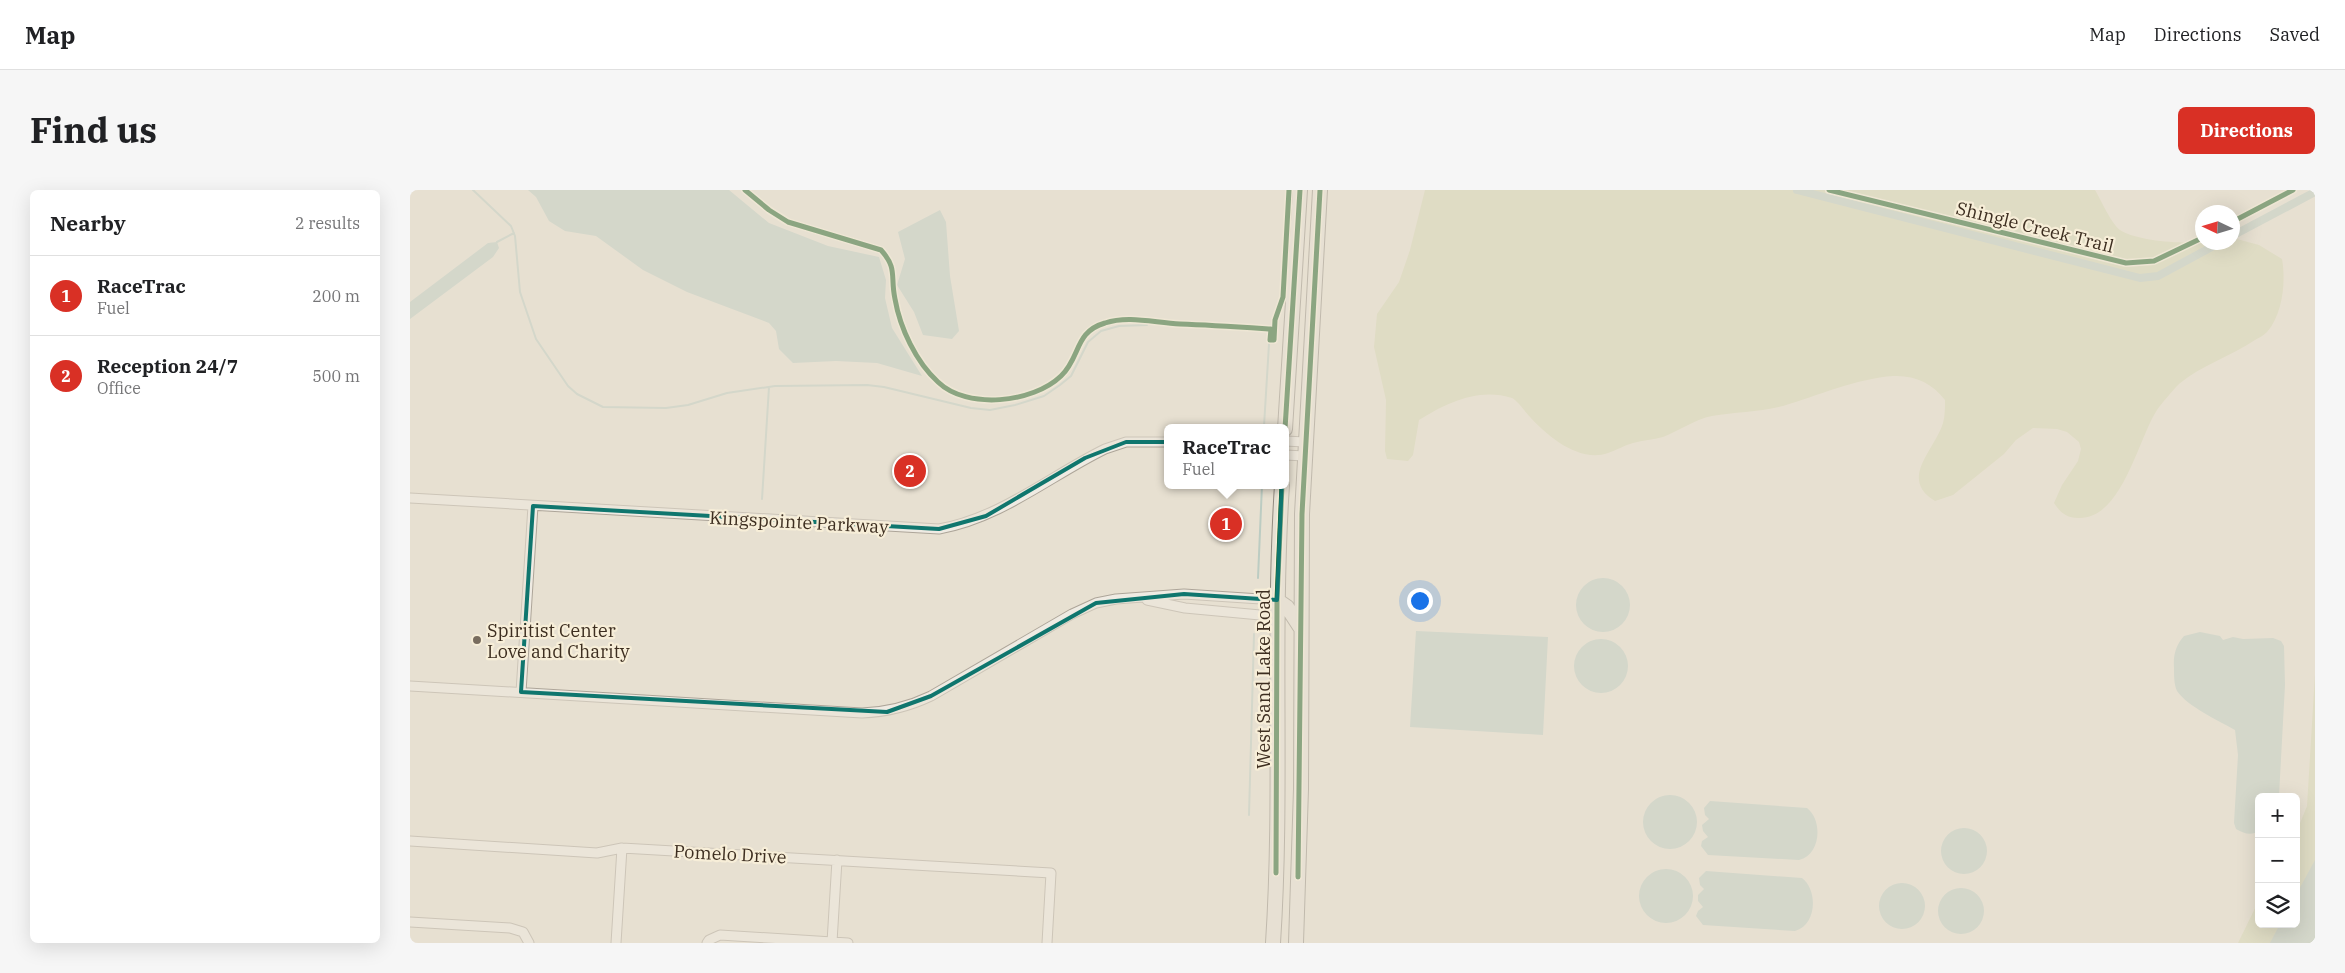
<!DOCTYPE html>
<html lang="en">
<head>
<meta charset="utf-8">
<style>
  :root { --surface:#fff; --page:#f6f6f6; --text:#202124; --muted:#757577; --line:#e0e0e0; --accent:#d93025 }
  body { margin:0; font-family:"IBM Plex Serif",serif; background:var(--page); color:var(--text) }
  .controls { position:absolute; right:15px; bottom:15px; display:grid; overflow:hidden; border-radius:8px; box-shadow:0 5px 20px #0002 }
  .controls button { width:45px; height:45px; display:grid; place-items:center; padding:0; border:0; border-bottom:1px solid var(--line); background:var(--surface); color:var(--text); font:25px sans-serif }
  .compass { position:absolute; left:1785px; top:15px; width:45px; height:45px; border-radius:50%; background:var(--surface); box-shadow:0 5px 20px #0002; rotate:274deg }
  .you { position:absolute; left:1009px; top:410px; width:18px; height:18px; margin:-12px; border:4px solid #fff; border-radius:50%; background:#1a73e8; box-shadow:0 0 0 8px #1a73e833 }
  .badge { display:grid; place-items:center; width:32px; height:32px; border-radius:50%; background:var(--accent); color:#fff; font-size:16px; font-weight:700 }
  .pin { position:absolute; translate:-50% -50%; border:2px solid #fff; box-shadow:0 1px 5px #0006 }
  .popup { position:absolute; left:754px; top:234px; width:125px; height:65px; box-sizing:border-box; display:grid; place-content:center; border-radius:8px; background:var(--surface); filter:drop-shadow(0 1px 4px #0005); font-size:16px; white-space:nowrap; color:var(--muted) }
  .popup b { font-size:19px; color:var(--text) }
  .popup::after { content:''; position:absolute; left:50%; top:100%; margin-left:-10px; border:10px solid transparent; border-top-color:var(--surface) }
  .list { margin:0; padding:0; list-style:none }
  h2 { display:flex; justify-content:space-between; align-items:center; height:65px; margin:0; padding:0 20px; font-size:21px }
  h2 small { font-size:16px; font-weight:400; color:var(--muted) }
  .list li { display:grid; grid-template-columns:32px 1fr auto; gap:15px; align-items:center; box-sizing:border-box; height:80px; padding:0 20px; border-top:1px solid var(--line) }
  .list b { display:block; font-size:19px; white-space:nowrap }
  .list p { margin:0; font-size:16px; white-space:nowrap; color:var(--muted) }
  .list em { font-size:16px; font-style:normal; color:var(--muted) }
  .icon { flex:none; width:28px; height:28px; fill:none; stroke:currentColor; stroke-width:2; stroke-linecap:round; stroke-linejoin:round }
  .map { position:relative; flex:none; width:1905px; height:753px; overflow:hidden; border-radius:8px }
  header { display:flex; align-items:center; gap:30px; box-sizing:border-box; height:70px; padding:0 25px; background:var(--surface); border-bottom:1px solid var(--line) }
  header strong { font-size:24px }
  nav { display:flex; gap:28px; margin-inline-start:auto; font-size:18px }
  .intro { display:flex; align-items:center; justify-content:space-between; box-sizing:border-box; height:120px; padding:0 30px }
  h1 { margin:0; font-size:35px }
  .button { padding:12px 22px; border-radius:8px; background:var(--accent); color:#fff; font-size:18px; font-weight:700 }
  main { display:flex; gap:30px; padding:0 30px }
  aside { flex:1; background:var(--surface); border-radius:8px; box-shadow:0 5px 20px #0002 }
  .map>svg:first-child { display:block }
</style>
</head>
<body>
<header>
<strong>Map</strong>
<nav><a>Map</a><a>Directions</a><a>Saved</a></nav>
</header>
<div class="intro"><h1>Find us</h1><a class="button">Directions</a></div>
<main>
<aside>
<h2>Nearby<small>2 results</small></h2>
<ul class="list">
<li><span class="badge">1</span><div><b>RaceTrac</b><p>Fuel</p></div><em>200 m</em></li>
<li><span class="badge">2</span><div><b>Reception 24/7</b><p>Office</p></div><em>500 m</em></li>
</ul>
</aside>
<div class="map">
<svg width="1905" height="753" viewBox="0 0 1905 753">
  <rect width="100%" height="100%" fill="#e7e0d1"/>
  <path fill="#d6d7b3" d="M1015 0H1685C1691 10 1701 33 1710 40 1723 50 1778 56 1792 50V52H1822L1823 48 1849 55 1872 69C1876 91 1873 124 1857 142 1854 145 1849 148 1845 150 1821 166 1792 175 1769 194 1762 201 1753 212 1747 220 1728 249 1712 330 1668 328 1656 328 1650 322 1644 313L1652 295 1668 271 1671 259 1669 252 1657 242 1647 239 1623 238 1606 250 1594 264 1543 305 1525 311C1488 289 1525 260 1533 233 1535 226 1535 217 1535 210 1522 193 1505 185 1483 186 1449 188 1406 206 1373 216 1349 222 1325 222 1302 226 1285 229 1269 241 1253 247 1243 250 1233 250 1223 253 1215 255 1207 260 1198 263 1170 273 1138 247 1120 227 1115 222 1108 211 1102 208 1069 197 1036 213 1009 230L1003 265 998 271 977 269 975 261 976 210 964 157 967 124 989 92 1000 60Z
    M1905 484V753H1828L1849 710V734H1886V643L1897 616Z"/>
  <path fill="#bcccc2" d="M118 0H319L359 33 418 56 469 67 476 90 475 108 482 138 512 186 467 173 426 171 383 173 369 159 366 141 359 133 277 102 233 80 186 46 155 41 139 31 126 7Z
    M530 20 536 32 540 86 549 141 542 149 513 145 504 122 487 95 495 69 488 42Z
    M87 52 89 58 83 67 0 129V112L78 53Z
    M1166 415a27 27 0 1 1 54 0a27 27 0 1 1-54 0Z
    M1006 441 1138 447 1133 545 1000 537Z
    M1790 442 1810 446 1813 450 1823 447 1833 449 1863 448 1871 451 1874 456 1875 495 1869 606 1849 607V640C1842 647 1833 643 1826 639L1824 633 1828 565 1825 540C1809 531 1777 516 1767 501 1764 495 1764 485 1764 478 1763 465 1766 455 1774 446Z
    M1164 476a27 27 0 1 1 54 0a27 27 0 1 1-54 0Z
    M1233 632a27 27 0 1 1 54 0a27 27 0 1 1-54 0Z
    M1300 611 1397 618C1413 630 1411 665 1389 670L1298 665 1291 656 1292 651 1298 647 1293 641 1292 635 1299 629 1295 625 1294 618Z
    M1531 661a23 23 0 1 1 46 0a23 23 0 1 1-46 0Z
    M1905 670V753H1860L1870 734H1886V705Z
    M1229 706a27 27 0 1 1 54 0a27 27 0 1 1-54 0Z
    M1296 681 1392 688C1408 700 1407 735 1385 741L1293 735 1286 726 1288 721 1293 717 1288 711V705L1294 699 1290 695 1289 688Z
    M1469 716a23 23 0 1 1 46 0a23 23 0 1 1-46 0Z
    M1528 721a23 23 0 1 1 46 0a23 23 0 1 1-46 0Z"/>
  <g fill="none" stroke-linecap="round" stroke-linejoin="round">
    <path stroke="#bcccc2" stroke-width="2" d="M63 0 101 36 105 46 110 102 126 149 158 196 167 204 193 217 256 218 278 215 317 203 365 196 457 195 474 197 561 218 580 220 605 215 634 206 650 195 661 186 678 152 691 141 709 136 737 135
      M87 52 104 43
      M854 236 859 154
      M352 309 359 197
      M848 388 852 295
      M839 625 844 444"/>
    <path stroke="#bcccc2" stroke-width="8" d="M1387 0 1730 88 1748 86 1811 52
      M1822 46 1905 2"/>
    <g stroke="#ada599" stroke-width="11">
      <path id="minor" d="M875 251 895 252
        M875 265 895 266
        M0 308 529 339C591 328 640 286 695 259L716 252H757
        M737 410 775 418 850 425 858 428 866 438
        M0 496 452 523C478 522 498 517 521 506L662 424 686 413 706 409 774 404 867 410
        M111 502 123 316
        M0 651 187 663 212 658 641 683 637 753
        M0 732 100 738 113 742 119 753
        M422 752 427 670
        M206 753 212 658
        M297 753 299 750 310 745 438 753"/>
    </g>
    <g stroke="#928b80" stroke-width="16">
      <path id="primary" d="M875 239 890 0
        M867 410 877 417 890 437
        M863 753C873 601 862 448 872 295
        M886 753 891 599 892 324 910 0"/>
    </g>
    <use href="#minor" stroke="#efebe3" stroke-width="9"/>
    <use href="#primary" stroke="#e6e1d4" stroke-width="14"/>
    <g stroke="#f7eed8" stroke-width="8">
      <path id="cycleway" d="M335 0 359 20 378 32 471 60C488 79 480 86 485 109 490 138 506 172 528 192 557 220 623 213 651 186 671 167 664 142 695 133 719 125 745 133 770 134 800 135 830 137 861 139L860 150H864L865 130 873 107 879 0
        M1419 0 1716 73 1744 71 1792 48
        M1822 32 1883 0
        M875 239 890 0
        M866 683 867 410 872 295
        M888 687 892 324 910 0"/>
    </g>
    <use href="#cycleway" stroke="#1b5e20" stroke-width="5"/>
  </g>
  <path d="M0 0H1905V753H0ZM716 252H764L781 259 873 265 867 410 774 404 686 413 521 506 477 522 111 502 123 316 529 339 576 326 675 268Z" fill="#e7e0d1" fill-opacity=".55" fill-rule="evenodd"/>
  <path fill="none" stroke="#0f766e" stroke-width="4" stroke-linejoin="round" d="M716 252H764L781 259 873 265 867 410 774 404 686 413 521 506 477 522 111 502 123 316 529 339 576 326 675 268Z"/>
  <circle fill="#786c5e" stroke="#f7eed8" stroke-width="2" cx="67" cy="450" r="5"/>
  <g text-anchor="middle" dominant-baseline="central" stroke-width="4.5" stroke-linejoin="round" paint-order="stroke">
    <g font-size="18" fill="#3d2e20" stroke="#f7eed8">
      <text transform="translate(1625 37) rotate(14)">Shingle Creek Trail</text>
      <text transform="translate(389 332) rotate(3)">Kingspointe Parkway</text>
      <text transform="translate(853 489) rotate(-90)">West Sand Lake Road</text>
      <text transform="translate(320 664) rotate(3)">Pomelo Drive</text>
    </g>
    <g font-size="18" fill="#3d2e20" stroke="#f7eed8" text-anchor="start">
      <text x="77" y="440">Spiritist Center<tspan x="77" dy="21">Love and Charity</tspan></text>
    </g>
  </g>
</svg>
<div class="controls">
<button>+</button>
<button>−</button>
<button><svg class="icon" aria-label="layers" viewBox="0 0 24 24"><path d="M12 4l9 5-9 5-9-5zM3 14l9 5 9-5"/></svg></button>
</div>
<svg class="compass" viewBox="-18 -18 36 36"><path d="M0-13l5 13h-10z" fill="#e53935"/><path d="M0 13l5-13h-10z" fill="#757577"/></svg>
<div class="you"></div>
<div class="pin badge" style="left:816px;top:334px">1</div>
<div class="popup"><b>RaceTrac</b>Fuel</div>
<div class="pin badge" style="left:500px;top:281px">2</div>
</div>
</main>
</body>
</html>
